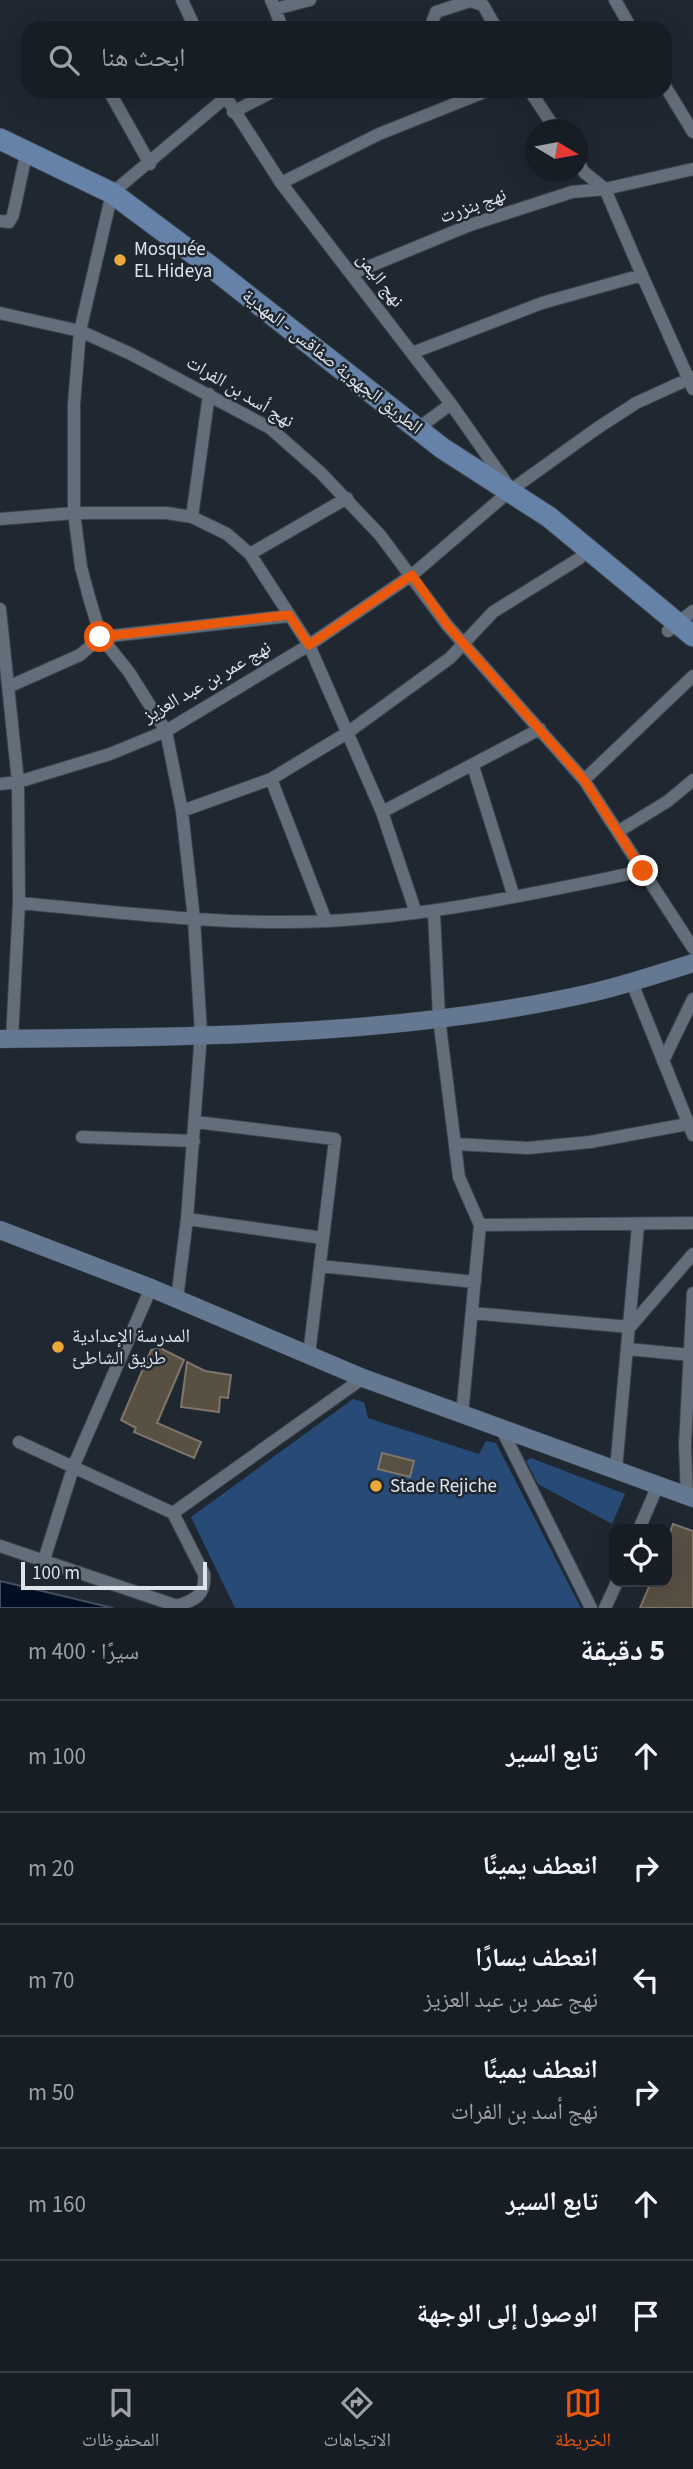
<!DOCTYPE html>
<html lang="ar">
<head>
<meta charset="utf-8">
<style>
  :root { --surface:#171d25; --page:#20262d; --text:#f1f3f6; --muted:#9ea2a7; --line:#363b42; --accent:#ea580c }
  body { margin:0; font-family:"Source Sans 3","Noto Naskh Arabic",sans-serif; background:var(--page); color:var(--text); direction:rtl }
  .controls { position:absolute; right:21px; bottom:21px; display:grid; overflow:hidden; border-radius:14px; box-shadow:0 7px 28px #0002 }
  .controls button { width:63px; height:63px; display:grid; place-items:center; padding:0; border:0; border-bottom:2px solid var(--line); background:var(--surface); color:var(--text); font:35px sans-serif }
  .compass { position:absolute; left:525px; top:119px; width:63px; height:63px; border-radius:50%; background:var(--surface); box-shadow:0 7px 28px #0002; rotate:100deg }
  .scale { position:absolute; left:21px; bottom:18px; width:186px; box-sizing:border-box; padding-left:7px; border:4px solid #dee4eb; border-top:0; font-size:19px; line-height:24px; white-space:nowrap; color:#dee4eb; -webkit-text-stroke:5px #1f2731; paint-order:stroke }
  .stop { position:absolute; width:21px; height:21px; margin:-16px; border:5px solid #ea580c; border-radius:50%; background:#fff }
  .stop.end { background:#ea580c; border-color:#fff; box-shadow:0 2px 7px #0008 }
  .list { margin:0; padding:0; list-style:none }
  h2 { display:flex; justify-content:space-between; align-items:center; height:91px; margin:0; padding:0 28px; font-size:30px }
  h2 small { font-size:23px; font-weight:400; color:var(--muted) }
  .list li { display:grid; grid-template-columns:46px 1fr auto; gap:21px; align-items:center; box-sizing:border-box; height:112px; padding:0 28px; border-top:2px solid var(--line) }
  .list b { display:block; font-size:26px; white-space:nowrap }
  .list p { margin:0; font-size:23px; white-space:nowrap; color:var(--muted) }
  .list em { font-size:23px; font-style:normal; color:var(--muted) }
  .icon { flex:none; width:38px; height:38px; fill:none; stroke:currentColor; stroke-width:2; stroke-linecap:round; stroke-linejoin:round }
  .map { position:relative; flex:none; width:693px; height:1608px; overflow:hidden; direction:ltr }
  .search { position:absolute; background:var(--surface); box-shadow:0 7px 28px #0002; left:21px; right:21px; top:21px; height:77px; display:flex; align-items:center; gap:18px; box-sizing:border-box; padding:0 24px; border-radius:21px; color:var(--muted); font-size:26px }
  .sheet { height:763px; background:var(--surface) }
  nav { display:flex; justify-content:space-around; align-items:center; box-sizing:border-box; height:98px; border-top:2px solid var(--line); background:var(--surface); font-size:19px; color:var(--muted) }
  nav a { display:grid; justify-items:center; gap:4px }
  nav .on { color:var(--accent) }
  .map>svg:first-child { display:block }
</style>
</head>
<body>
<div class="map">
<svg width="693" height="1608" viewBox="0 0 693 1608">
  <rect width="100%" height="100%" fill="#1f2731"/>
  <path fill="#274b76" d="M353 1399 364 1402 368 1418 479 1454 486 1441 496 1443 581 1608H235L191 1517Z
    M531 1458 625 1494 612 1524 538 1484 526 1461Z"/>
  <path fill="#000e24" stroke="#434e60" stroke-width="2" d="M0 1581 113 1608H0Z"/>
  <path fill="#595044" stroke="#7f7669" stroke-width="2" d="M160 1348 184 1360 157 1423 201 1442 194 1458 134 1432 136 1428 121 1420 151 1350Z
    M187 1362 205 1371 231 1375 228 1398 220 1397 219 1412 181 1407Z
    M382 1453 414 1461 410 1477 378 1469Z
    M673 1524 693 1531V1608H640L651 1582H667V1541Z"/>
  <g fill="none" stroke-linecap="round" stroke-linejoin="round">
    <g stroke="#3b434b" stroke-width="14">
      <path id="street" d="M182 0 195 28
        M271 0 275 9 310 0
        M615 0 631 28
        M275 9 282 28
        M430 28 436 12 470 1 483 5 496 28
        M665 86 693 132
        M109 91 150 164
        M222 91 281 183 451 404 507 484
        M530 91 556 130
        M233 112 274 91
        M281 183 379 134 487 91
        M0 221 9 222 13 215 27 150
        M351 274 470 225 572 192 605 189 693 169
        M642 275 693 389
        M0 313 80 331 131 354 270 428 321 473 380 535 447 625 584 780 693 948
        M412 353 542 303 642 275 605 189 584 172 578 162
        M417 429 451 404
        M192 517 209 394
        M0 519 74 513H167L192 517 227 534 250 554 309 645 382 812 416 913
        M250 554 347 498
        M0 609 18 782 19 903 12 1039
        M668 631 693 611
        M8 687 80 655 101 637 289 616
        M473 766 514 897
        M271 779 326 921
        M584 780 693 676
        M0 784 18 782 110 754 166 731 309 645 412 575 511 490 596 429 636 403 693 377
        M182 811 271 779 347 733 450 658 493 612 580 558
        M382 812 540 729
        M619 831 668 801 693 780
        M19 903C121 912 224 926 327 921 434 916 539 892 643 871
        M434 912 439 1018 459 1177 480 1225 693 1223
        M632 983 693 1135
        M663 1061 693 999
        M196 1122 335 1139 309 1355
        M82 1137 194 1141
        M455 1144 528 1148 590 1142 688 1124
        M187 1219 323 1238
        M320 1266 475 1282
        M177 1299 187 1219 201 1033 194 919 182 811 166 731 129 672 101 637 89 597 81 567 74 513V404L80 331 112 193 225 98
        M472 1313 630 1327 693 1254
        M628 1349 690 1355
        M462 1415 480 1225
        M501 1428 591 1608
        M19 1442 173 1513
        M616 1469 638 1226
        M687 1496 685 1445 693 1293
        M639 1529 658 1485
        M0 1546 177 1606C195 1600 206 1595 204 1574L173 1513 363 1378
        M43 1563 74 1465 151 1288
        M605 1608 617 1582"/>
    </g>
    <g stroke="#3b434b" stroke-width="19">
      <path id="secondary" d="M0 1039C194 1037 397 1036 586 994 623 986 657 974 693 963
        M0 1230 151 1288 363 1378 693 1498"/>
    </g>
    <g stroke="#3b434b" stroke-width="23">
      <path id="primary" d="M0 139 112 193 210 266 442 448 549 517 693 636"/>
    </g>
    <use href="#street" stroke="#646e7a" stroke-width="12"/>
    <use href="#secondary" stroke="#647891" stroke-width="18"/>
    <use href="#primary" stroke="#6583a9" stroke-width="21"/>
  </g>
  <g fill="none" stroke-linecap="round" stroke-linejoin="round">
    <path stroke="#ea580c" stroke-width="9" d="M100 637 289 615 309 645 412 575 447 625 584 780 643 871"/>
  </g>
  <g fill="#eba93a" stroke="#1f2731" stroke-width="2.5">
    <circle cx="120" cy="260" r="7"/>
    <circle cx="58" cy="1347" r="7"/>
    <circle cx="376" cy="1486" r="7"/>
  </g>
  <g text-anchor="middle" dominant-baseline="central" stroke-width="5" stroke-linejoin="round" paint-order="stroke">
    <g font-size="19" fill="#dee4eb" stroke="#1f2731">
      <text transform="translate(473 206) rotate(-20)">نهج بنزرت</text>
      <text transform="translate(380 280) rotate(52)">نهج اليمن</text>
      <text transform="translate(332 362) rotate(38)">الطريق الجهوية صفاقس - المهدية</text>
      <text transform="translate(240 392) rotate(31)">نهج أسد بن الفرات</text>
      <text transform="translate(207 682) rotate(-30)">نهج عمر بن عبد العزيز</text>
    </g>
    <g font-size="19" fill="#dee4eb" stroke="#1f2731" text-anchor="start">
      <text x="134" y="249">Mosquée<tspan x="134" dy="22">EL Hideya</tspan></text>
      <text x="72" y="1336">المدرسة الإعدادية<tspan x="72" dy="22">طريق الشاطئ</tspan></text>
      <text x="390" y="1486">Stade Rejiche</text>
    </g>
  </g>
</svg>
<div class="controls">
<button><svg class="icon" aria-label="locate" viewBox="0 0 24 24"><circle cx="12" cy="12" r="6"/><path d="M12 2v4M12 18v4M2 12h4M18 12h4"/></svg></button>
</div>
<svg class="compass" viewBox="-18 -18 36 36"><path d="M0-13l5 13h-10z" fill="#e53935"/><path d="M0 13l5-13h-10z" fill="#9ea2a7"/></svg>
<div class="scale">100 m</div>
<div class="stop" style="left:100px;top:637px"></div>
<div class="stop end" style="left:643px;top:871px"></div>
<div class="search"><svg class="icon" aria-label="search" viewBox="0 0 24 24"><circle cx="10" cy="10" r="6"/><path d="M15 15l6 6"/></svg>ابحث هنا</div>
</div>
<section class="sheet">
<h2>5 دقيقة<small>سيرًا · 400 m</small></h2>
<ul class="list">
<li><svg class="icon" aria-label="ahead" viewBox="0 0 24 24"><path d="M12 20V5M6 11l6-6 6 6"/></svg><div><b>تابع السير</b></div><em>100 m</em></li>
<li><svg class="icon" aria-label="right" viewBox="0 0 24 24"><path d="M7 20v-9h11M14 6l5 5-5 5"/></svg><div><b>انعطف يمينًا</b></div><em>20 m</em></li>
<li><svg class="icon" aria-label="left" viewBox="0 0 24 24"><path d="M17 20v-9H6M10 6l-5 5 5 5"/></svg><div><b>انعطف يسارًا</b><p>نهج عمر بن عبد العزيز</p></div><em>70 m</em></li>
<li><svg class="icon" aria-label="right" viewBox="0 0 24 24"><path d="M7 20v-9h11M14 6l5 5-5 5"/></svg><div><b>انعطف يمينًا</b><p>نهج أسد بن الفرات</p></div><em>50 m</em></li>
<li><svg class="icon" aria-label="ahead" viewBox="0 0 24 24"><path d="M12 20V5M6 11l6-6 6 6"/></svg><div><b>تابع السير</b></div><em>160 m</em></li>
<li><svg class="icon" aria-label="arrive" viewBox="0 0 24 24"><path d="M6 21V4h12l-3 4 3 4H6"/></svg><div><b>الوصول إلى الوجهة</b></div></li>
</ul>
</section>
<nav>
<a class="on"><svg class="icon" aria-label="map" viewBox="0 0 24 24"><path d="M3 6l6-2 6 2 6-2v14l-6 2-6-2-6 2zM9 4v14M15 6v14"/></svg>الخريطة</a>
<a><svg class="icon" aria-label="directions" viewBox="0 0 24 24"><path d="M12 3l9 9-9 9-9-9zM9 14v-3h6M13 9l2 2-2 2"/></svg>الاتجاهات</a>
<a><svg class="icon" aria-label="saved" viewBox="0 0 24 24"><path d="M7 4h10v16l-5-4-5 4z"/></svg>المحفوظات</a>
</nav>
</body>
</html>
